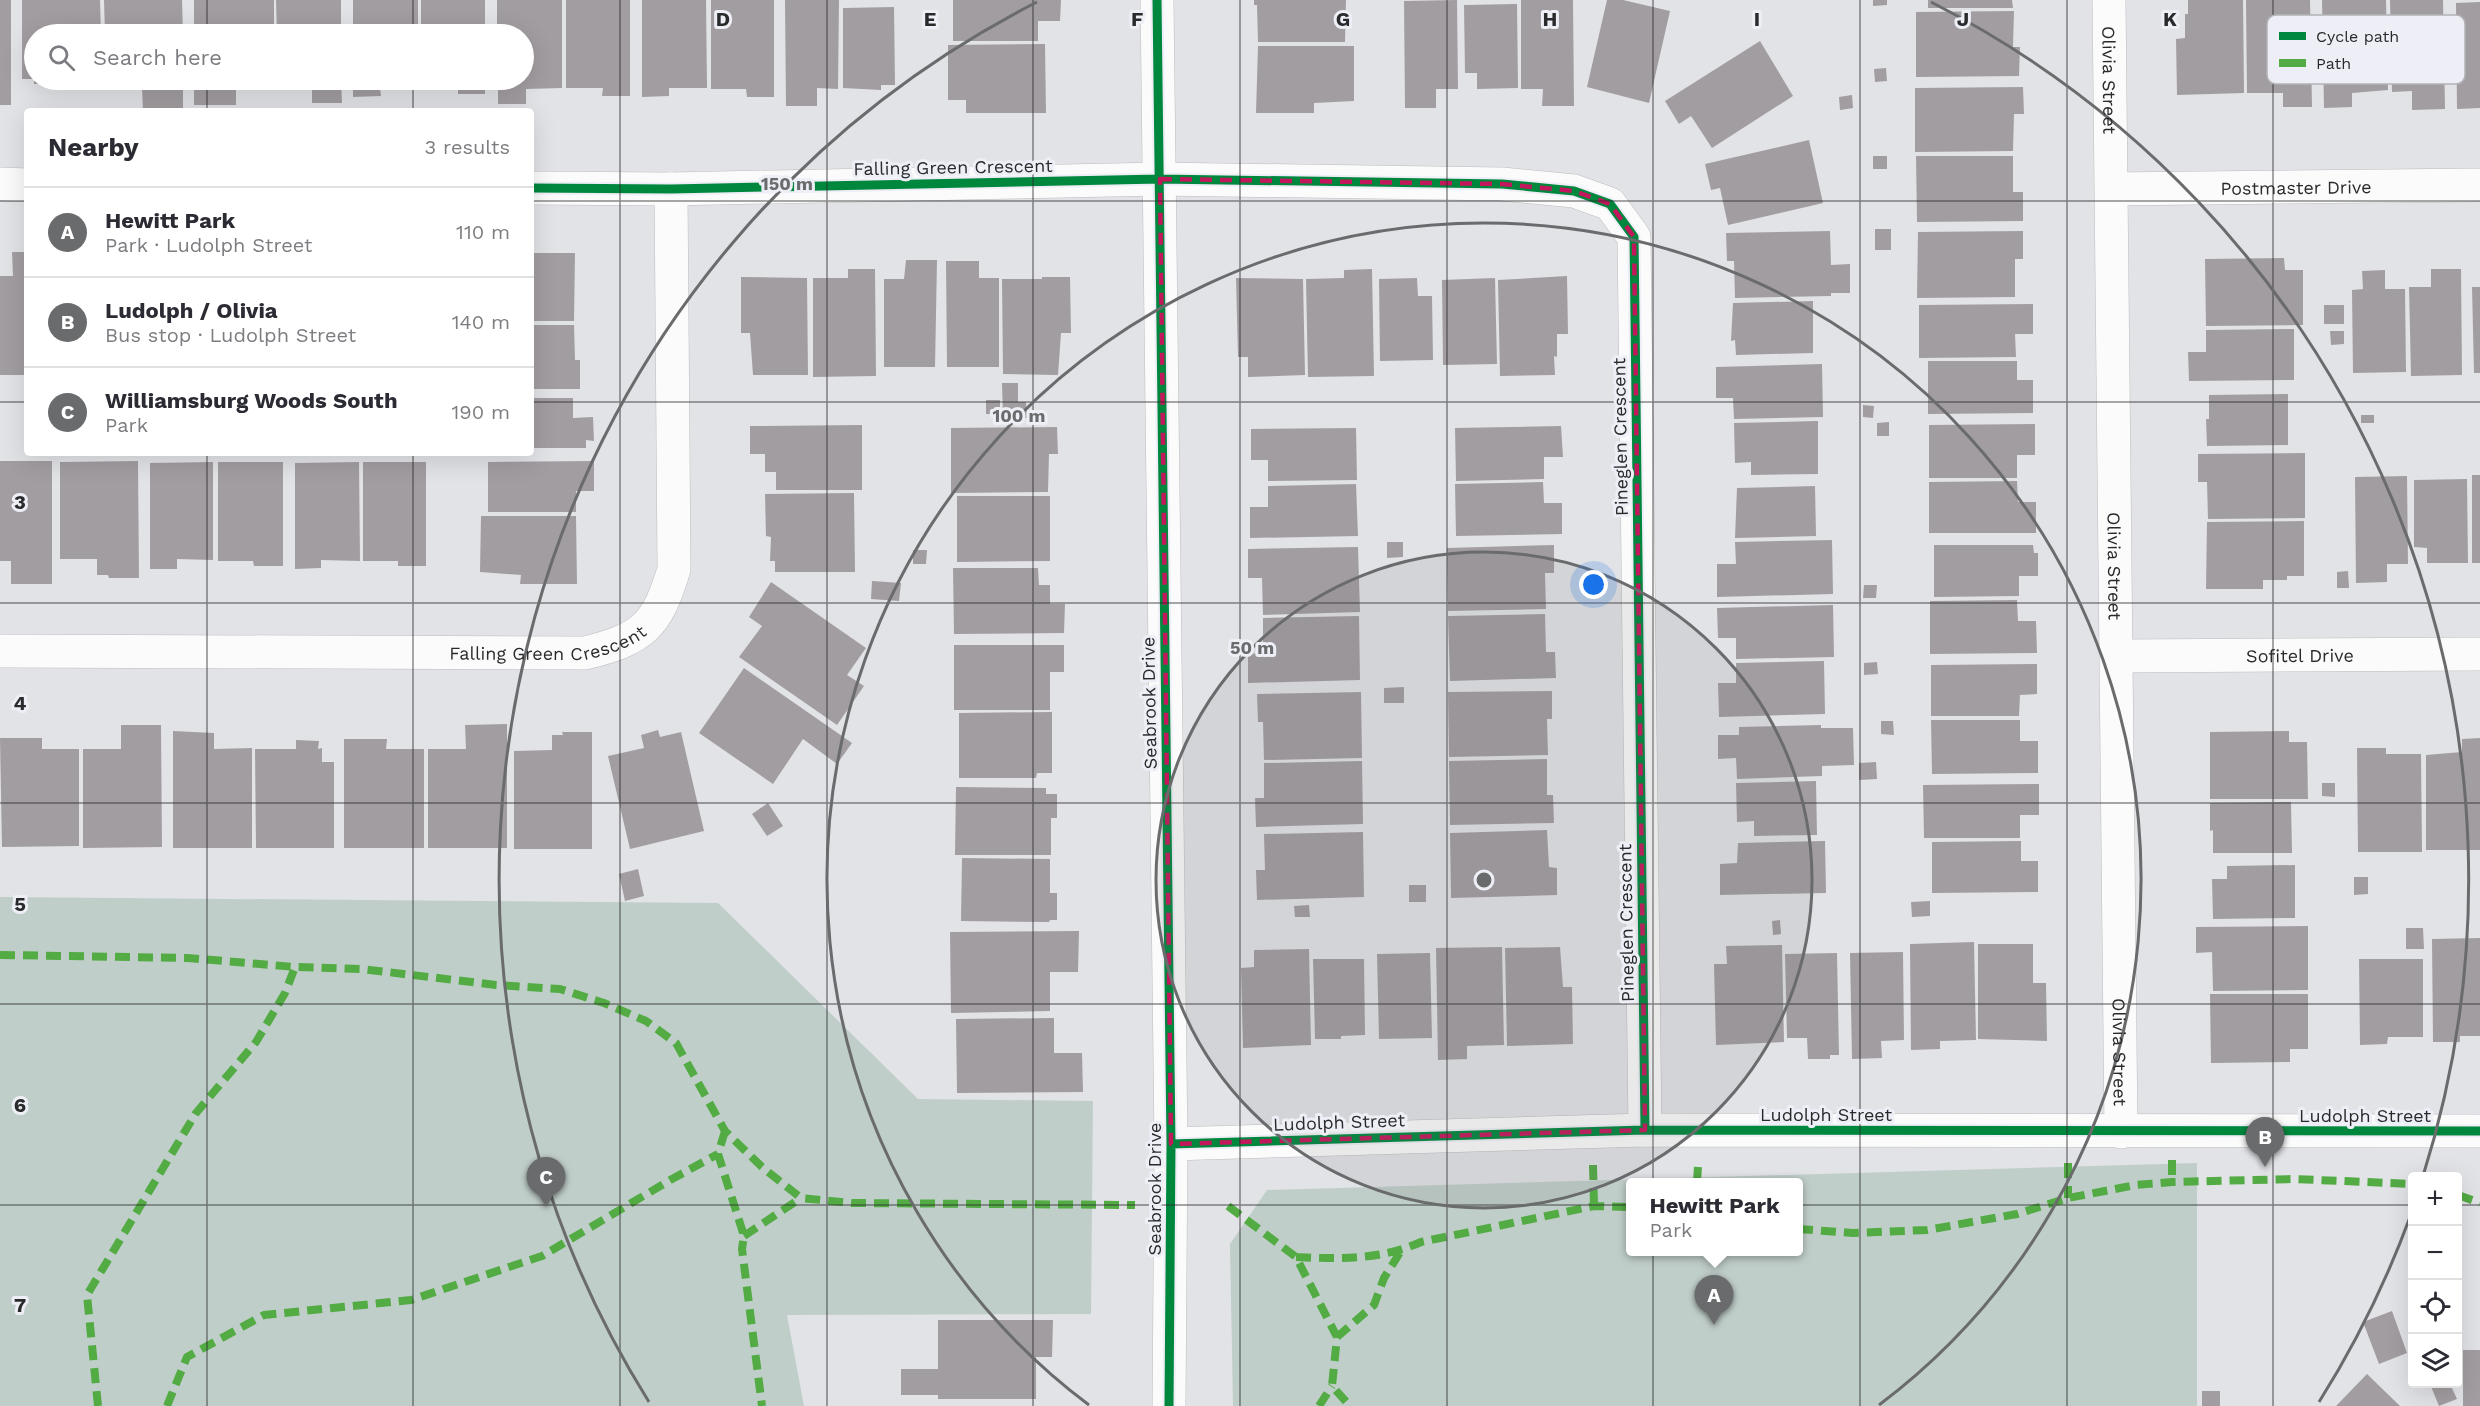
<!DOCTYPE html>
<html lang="en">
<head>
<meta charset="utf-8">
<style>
  :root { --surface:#fff; --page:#f7f7f7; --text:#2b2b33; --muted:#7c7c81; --line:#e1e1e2; --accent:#6a6b6d }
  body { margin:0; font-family:"Work Sans",sans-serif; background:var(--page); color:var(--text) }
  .controls { position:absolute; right:18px; bottom:18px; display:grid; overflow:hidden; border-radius:6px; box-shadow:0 6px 24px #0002 }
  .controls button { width:54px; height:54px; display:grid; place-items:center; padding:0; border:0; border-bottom:2px solid var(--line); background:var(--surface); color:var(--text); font:30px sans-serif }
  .you { position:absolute; left:1594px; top:585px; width:21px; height:21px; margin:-15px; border:4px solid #fff; border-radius:50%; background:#1a73e8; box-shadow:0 0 0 9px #1a73e833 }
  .badge { display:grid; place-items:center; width:39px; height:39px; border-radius:50%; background:var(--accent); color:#fff; font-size:20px; font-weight:700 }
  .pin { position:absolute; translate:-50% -50px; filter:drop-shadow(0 2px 3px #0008) }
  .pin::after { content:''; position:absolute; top:32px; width:21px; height:18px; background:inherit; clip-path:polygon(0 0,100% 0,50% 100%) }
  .popup { position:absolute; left:1626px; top:1178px; width:177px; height:78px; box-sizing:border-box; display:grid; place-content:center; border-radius:6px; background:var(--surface); filter:drop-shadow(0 2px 4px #0005); font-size:20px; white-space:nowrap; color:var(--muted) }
  .popup b { font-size:22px; color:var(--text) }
  .popup::after { content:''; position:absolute; left:50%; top:100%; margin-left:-12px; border:12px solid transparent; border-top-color:var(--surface) }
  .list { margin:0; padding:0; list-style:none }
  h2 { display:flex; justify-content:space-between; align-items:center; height:78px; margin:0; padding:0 24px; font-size:26px }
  h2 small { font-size:20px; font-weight:400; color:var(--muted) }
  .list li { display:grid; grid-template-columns:39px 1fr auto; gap:18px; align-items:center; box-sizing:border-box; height:90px; padding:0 24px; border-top:2px solid var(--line) }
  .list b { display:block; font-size:22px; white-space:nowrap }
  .list p { margin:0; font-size:20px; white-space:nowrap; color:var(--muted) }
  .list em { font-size:20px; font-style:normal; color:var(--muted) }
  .icon { flex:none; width:33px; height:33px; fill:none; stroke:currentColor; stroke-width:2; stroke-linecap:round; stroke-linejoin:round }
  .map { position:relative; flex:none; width:2480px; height:1406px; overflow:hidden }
  .search { position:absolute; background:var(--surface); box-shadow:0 6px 24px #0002; left:24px; top:24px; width:510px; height:66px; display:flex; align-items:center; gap:15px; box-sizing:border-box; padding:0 21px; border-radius:33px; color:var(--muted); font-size:22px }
  .panel { position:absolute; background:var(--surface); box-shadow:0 6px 24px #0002; left:24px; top:108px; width:510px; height:348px; border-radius:6px }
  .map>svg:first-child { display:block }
</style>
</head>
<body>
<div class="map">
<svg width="2480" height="1406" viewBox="0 0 2480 1406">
  <rect width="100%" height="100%" fill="#e2e3e7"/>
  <path fill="#c0cec9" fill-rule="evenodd" d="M0 897 718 903 918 1099 1093 1101 1091 1314 787 1315 804 1406H0Z
    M2197 1163V1406H1233L1230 1244 1267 1190ZM1798 1182V1252H1630V1182Z"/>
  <path fill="#a29da1" d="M0 0H11V105H0Z
    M22 0H100L101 34H34V79H22Z
    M104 0H182L183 34H105Z
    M194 0H274V34H194Z
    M276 0H341V34H277Z
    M353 0H418V34H353Z
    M421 0H485V34H421Z
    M497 0H562V88L526 89V104H498V80H524V34H497Z
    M566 0H630V96H602L603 88H566Z
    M642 0H706L707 88H669V96L642 97Z
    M711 0H774V97H747L746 89H711Z
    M785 0H839L838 89 817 88V106H786Z
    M953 0H1061L1060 21H1038V41H953Z
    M1254 0H1346L1345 42H1258L1257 5H1254Z
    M1457 0 1458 89H1436V108H1405L1404 1Z
    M1521 0H1573L1574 106H1542L1543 89H1521Z
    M1607 0H1623L1670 11 1649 103 1587 87Z
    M1873 0H1887V5L1873 6Z
    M1928 0H2012L2013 8H1928Z
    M2188 0H2243L2244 93 2177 95 2176 39 2185 38V14H2188Z
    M2246 0H2310L2312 107H2283V93H2247Z
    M2322 0H2386L2388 90 2352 93V107L2324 108Z
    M2390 0H2443L2445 109 2412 110V91L2392 92Z
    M2480 2V108L2457 109 2456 3Z
    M1517 4 1518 88 1477 89V73H1465L1464 5Z
    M894 7 895 85H881V90L843 88V8Z
    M2014 11 2013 47H2020L2019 76 1916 77V12Z
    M1760 41 1793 96 1712 148 1691 116 1679 124 1665 101Z
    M1045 44 1046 113H966V100H948V45Z
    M1258 46H1354V101L1314 103V113H1256Z
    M1886 68 1887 81 1875 82 1874 69Z
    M34 80H101V88L56 89 57 83 34 84Z
    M105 80H183V111H143L142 88H105Z
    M194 80H274V88H236V105H194Z
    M277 80H341L342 103H312V88H277Z
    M353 80H418V88H380L381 96 353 97Z
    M422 80H485V94H458V87H422Z
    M2023 87 2024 114H2014L2013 151 1915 152V88Z
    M1852 95 1853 108 1840 110 1839 97Z
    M1809 140 1823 203 1728 225 1720 188 1711 190 1705 164Z
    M1873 156H1887V169H1873Z
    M1916 156H2013V192H2023V221L1917 222Z
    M1875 229H1891V250H1875Z
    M1830 231 1831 265 1850 264V293H1831V296L1735 298 1734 261H1727L1726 233Z
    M2023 231V259H2015V297L1917 298 1918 232Z
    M12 252H27V375H0V276H13Z
    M531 253H575L574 321H531Z
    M2284 258 2285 270H2303V325L2206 326 2205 259Z
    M906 260H937L935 367H884V279H904Z
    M946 261H979V278H999V367H947Z
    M848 269H875L876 376 813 377V278H848Z
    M1372 269 1374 376 1308 377 1306 279 1344 278V270Z
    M2431 269H2461L2462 375 2411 376 2409 287H2431Z
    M2385 270V289H2405L2406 372 2353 373 2352 290 2363 289 2362 271Z
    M1567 276 1568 334H1557V357L1554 356 1555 375 1500 376 1498 280Z
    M741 277 807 278 808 375H753L750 333H741Z
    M1042 277H1070L1071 333H1061L1058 375 1003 374 1002 279H1042Z
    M1236 278 1303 279 1305 375 1248 377V357H1238Z
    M1417 278 1418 296H1432L1433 360 1380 361 1379 279Z
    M1495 278 1497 364 1443 365 1442 280Z
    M2472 287H2480V373H2474Z
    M1813 301V353L1736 355 1735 340 1731 341 1733 303Z
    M2033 304V334H2015L2016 357 1919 358V305Z
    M2324 305H2344V324H2324Z
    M531 325H574L575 360H580V389H531Z
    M2294 329V380L2189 381 2188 352H2206V330Z
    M2330 331H2344V344L2331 345Z
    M1928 361H2017V380H2033V413L1928 414Z
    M1822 364 1823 417 1734 419 1733 398H1716V367Z
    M1002 383H1018V402H1026L1027 418H1003Z
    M2288 394V445L2207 446 2206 419H2209V395Z
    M531 398H573V418L593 417 594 441 586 440V448H531Z
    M986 400H1000V414H986Z
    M1863 405 1874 406 1873 418 1863 417Z
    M2361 415H2374V423H2361Z
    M1818 421V474L1751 475V462L1735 463 1734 423Z
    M1889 422V436H1877V423Z
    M2035 424V455H2017V478H1929V425Z
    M862 425V490H776V472H765V454H750V426Z
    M1561 426 1563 457H1544V479L1456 481 1455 428Z
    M1057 427 1058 454H1049L1048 492 951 493V428Z
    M1356 428 1357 480 1268 481V460H1251V429Z
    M2305 453V518L2208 519 2207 482H2198V454Z
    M0 461H52V584H11V561H0Z
    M138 461 139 578H109L108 575H97V559H60V462Z
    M594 461V491H576V512H488V462Z
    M213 462V560L177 559V569H150V463Z
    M218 462H283V566H254L253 561H218Z
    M359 462 360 561 321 560V568L295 569V463Z
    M363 462H426V566H398V561H363Z
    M2472 475H2480V563H2472Z
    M2407 476 2408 564H2387V582L2356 583 2355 477Z
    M2467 479 2468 563H2427V548L2414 547V480Z
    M2017 481 2018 502H2036V533H1929V482Z
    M1543 482 1544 503H1562V534L1456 536 1455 484Z
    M1356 484 1358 536 1250 538V507H1268V486Z
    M1815 486 1816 536 1735 538 1737 488Z
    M854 493 855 572H775V561H770L771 537 766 536 765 494Z
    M957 496H1050V561L957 562Z
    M481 516H576L577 584H520L521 575 480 572Z
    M2304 521V576H2287V580H2263V589H2206L2207 522Z
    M1832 540 1833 594 1717 597V564H1736L1735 542Z
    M1387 542H1403V557L1387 558Z
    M1554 545V573H1545L1546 609 1448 611 1447 548Z
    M1934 545H2033L2034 553H2038V576H2019V596L1934 597Z
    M1358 547 1360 612 1263 615 1262 578H1248V549Z
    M913 550H927L926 564H913Z
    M953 568H1038L1039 585H1050V604H1065L1064 633 954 634Z
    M2348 571 2349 588H2337V572Z
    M872 581 901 583 899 601 871 599Z
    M771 582 866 648 847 675 864 686 837 725 739 657 762 626 749 617Z
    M1864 585H1877L1876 598H1863Z
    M2017 600 2018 621H2036L2037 653 1930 654V601Z
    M1833 605 1834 657 1736 659V638H1718L1717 608Z
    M1545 614 1546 652H1555L1556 678 1450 681 1448 616Z
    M1359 616 1360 680 1248 683V654L1263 653V618Z
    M954 645H1064V672H1050V710H954Z
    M1824 661 1825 714 1719 717 1718 683H1736V663Z
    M1877 662 1878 674 1864 675V663Z
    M2037 664V694L2020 695 2019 716H1931V665Z
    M744 668 852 743 837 764 803 739 773 784 699 733Z
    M1404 687V703H1384V688Z
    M1552 691V719H1547L1548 755 1449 757 1448 692Z
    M1361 692 1362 758 1264 760 1263 722H1258L1257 694Z
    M1052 712V773H1037L1036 778H959V713Z
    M1931 720H2020V741H2038V773L1932 774Z
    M1881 721H1893L1894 735 1881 734Z
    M507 724V848H428V749H466L465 725Z
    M121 725H161L162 847 83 848V749H121Z
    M1821 725V728H1853L1854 765 1822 766V776L1737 779 1736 758 1718 759V735H1739V727Z
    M658 730 660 737 681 732 704 831 630 849 608 756 644 748 641 735Z
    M173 731 214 733V749L252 748V848H173Z
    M2289 731V742H2307L2308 799H2210V732Z
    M562 732H592V849H514V751L552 750V735H563Z
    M0 738H42V749H79V846L2 847Z
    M2480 738V850H2426V755L2462 752V739Z
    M344 739H387L386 749H424V848H344Z
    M296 740 319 741 318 749 322 748V762H334V848H256L255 749H296Z
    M2357 748H2386V754H2421L2422 852H2358Z
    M1547 759V795H1553L1554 823 1450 825 1449 761Z
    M1362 761 1363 824 1256 827 1255 798H1264V763Z
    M1876 762 1877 779 1859 780V763Z
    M1816 781 1817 835 1754 836V821L1737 822 1736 783Z
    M2322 783H2335V797L2322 796Z
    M2039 784V815H2020V838H1924L1923 785Z
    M956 787 1046 788V794H1057V818H1051V855H955Z
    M2291 802 2292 853H2213V830L2210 831V803Z
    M768 803 783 826 767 836 752 814Z
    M1547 830 1549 867 1557 868V895L1451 898 1450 833Z
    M1363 832 1364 897 1257 900 1256 870H1265L1264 834Z
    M1825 841 1826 893 1720 895V864L1737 863 1738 843Z
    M2021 841V861H2038V892L1932 893V842Z
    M962 858 1050 859V893H1057V920H1050L1049 922 961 921Z
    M2295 865V918L2213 919 2212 879H2227V866Z
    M638 869 644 896 625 901 619 874Z
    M2354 877H2368V894L2354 895Z
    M1409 885H1426V902H1409Z
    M1930 901V916L1912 917 1911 902Z
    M1309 905 1310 917H1295L1294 906Z
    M1780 920 1781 934 1773 935 1772 921Z
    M2308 926V990L2213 991 2212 952 2196 953V927Z
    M2406 928H2423L2424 949H2406Z
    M1079 931 1078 972H1050V1011L951 1013 950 932Z
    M2480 938V1036H2460V1042H2433L2432 939Z
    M1974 942 1976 1040 1940 1041V1049L1911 1050 1910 944Z
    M1978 944H2033V983H2046L2047 1041 1978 1039Z
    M1782 945 1784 1042 1716 1045 1714 964H1727L1726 946Z
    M1502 947 1504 1045 1467 1046V1059L1438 1060 1436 948Z
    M1560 947 1563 987H1572L1573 1044 1507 1046 1505 948Z
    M1309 949 1311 1045 1243 1048 1241 968 1254 967V950Z
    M1903 952 1904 1040 1881 1041 1882 1058 1852 1059 1850 953Z
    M1430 953 1432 1038 1379 1039 1377 954Z
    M1837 953 1839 1055H1830V1059H1808L1807 1038H1787L1785 954Z
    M1313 959H1364L1365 1035 1341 1036V1039H1315Z
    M2359 959H2423V1037H2388L2387 1044 2360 1045Z
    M2210 994H2308V1049H2290V1062L2211 1063Z
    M1054 1018V1053H1082L1083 1092 957 1093 956 1019Z
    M2392 1311 2407 1353 2379 1364 2363 1322Z
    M938 1320H1053L1052 1357H1036V1399H938V1395H901V1369H938Z
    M2463 1350H2480V1406H2463Z
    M2367 1374 2400 1406H2336Z
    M2430 1384H2450L2457 1399 2439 1406Z
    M2202 1391H2220V1406H2202Z"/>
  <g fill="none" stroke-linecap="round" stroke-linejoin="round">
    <g stroke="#bcbcbf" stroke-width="34">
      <g id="minor">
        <path d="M1157 0 1171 1144 1169 1406"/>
        <path id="s1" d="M2109 0 2121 1132"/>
        <path d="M0 184 27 185"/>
        <path d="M531 188 671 189 1160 179 1502 184 1574 191 1610 204 1634 237 1645 1130"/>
        <path id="s2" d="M2112 189 2480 185"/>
        <path id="s3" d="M0 651 585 653C643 639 657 626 674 569L671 189"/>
        <path id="s4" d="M2118 656 2480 654"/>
        <path d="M1171 1144 1645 1130 2480 1131"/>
      </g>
    </g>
    <use href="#minor" stroke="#fbfbfb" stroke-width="33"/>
    <path stroke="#53ab44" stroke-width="8" stroke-dasharray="15 8" stroke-linecap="butt" d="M0 955 188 958 295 967 362 969 496 985 560 989 604 1003 646 1021 676 1043 725 1131 762 1167 801 1198 852 1203 1135 1205
      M725 1131 718 1154 744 1236 742 1249 762 1406
      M2172 1160V1182
      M2068 1163V1198
      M1593 1165 1594 1206
      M1697 1182 1698 1166
      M2458 1195 2480 1203
      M1228 1206 1296 1257 1337 1337 1332 1386 1350 1406
      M1798 1229 1853 1233 1927 1230 2017 1214 2068 1198 2136 1185 2172 1182 2295 1179 2412 1184
      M744 1236 801 1198
      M1296 1257C1339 1259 1381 1260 1421 1242L1594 1206 1630 1207
      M1337 1337 1374 1305 1384 1278 1401 1251
      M98 1406 87 1295 196 1113 256 1042 285 993 295 967
      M167 1406 187 1357 264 1315 411 1300 542 1256 672 1179 718 1154
      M1319 1406 1332 1386"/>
    <g stroke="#eeeff6" stroke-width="13">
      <path id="cycleway" d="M1157 0 1171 1144 1169 1406
        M531 188 671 189 1160 179 1502 184 1574 191 1610 204 1634 237 1645 1130
        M1171 1144 1645 1130 2480 1131"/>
    </g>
    <use href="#cycleway" stroke="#00873e" stroke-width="9"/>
  </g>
  <path fill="none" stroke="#c2185b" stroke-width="4.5" stroke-dasharray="12 8" stroke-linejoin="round" d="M1160 179 1502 184 1574 191 1610 204 1634 237 1645 1130 1171 1144Z"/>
  <path fill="none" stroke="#292a2c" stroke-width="1.5" stroke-opacity="0.55" d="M207 0V34M413 0V34M620 0V1406M827 0V1406M1033 0V1406M1240 0V1406M1447 0V1406M1653 0V1406M1860 0V1406M2067 0V1406M2273 0V1406M207 80V111M413 80V111M0 201H27M531 201H2480M0 402H27M531 402H2480M207 453V1406M413 453V1406M0 603H2480M0 803H2480M0 1004H2480M0 1205H2412M2458 1205H2480"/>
  <circle cx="1484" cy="880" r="328" fill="#6a6b6d" fill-opacity=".12"/>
  <g fill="none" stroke="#6a6b6d" stroke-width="3">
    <circle cx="1484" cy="880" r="328"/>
    <path d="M1089 1405A657 657 0 1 1 1879 1405"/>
    <path d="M2410 1217A985 985 0 0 1 2319 1402M649 1402A985 985 0 0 1 1037 2M1931 2A985 985 0 0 1 2423 1176"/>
  </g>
  <g text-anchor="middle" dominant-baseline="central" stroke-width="6" stroke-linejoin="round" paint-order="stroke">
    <g font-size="18" fill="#292a2c" stroke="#eeeff6">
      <text stroke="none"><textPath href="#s1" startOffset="80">Olivia Street</textPath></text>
      <text transform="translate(953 167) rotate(-1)">Falling Green Crescent</text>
      <text stroke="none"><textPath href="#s2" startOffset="184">Postmaster Drive</textPath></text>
      <text transform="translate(1620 437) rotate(-91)">Pineglen Crescent</text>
      <text stroke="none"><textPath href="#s1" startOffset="566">Olivia Street</textPath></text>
      <text stroke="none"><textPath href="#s3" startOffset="549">Falling Green Crescent</textPath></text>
      <text stroke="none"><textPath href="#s4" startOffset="182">Sofitel Drive</textPath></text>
      <text transform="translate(1149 703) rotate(-91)">Seabrook Drive</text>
      <text transform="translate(1626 923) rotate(-91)">Pineglen Crescent</text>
      <text stroke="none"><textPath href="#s1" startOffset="1052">Olivia Street</textPath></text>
      <text x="1826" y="1114">Ludolph Street</text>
      <text x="2365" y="1115">Ludolph Street</text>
      <text transform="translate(1339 1122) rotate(-2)">Ludolph Street</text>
      <text transform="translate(1154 1189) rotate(-90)">Seabrook Drive</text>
    </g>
  </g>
  <rect x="2267" y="15" width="198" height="69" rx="9" fill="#eeeff6" stroke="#b3b4b9" stroke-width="1.5"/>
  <rect x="2279" y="32" width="27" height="8" fill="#00873e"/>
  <rect x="2279" y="59" width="27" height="8" fill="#53ab44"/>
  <g font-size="16" fill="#292a2c">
    <text x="2316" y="42">Cycle path</text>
    <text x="2316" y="69">Path</text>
  </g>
  <g font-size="20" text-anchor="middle" font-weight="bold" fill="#292a2c" stroke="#eeeff6" stroke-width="6" stroke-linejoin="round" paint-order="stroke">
    <text x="723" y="26">D</text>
    <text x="930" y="26">E</text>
    <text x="1137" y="26">F</text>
    <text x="1343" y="26">G</text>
    <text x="1550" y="26">H</text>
    <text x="1757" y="26">I</text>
    <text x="1963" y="26">J</text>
    <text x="2170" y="26">K</text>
    <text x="20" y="509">3</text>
    <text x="20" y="710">4</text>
    <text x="20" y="911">5</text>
    <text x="20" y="1112">6</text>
    <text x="20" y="1312">7</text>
  </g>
  <circle cx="1484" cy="880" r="9" fill="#6a6b6d" stroke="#eeeff6" stroke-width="3"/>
  <g font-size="18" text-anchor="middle" font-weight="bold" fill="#6a6b6d" stroke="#eeeff6" stroke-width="6" stroke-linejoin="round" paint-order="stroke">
    <text x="787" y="190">150 m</text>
    <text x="1019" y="422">100 m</text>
    <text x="1252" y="654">50 m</text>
  </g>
</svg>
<div class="controls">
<button>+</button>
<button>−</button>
<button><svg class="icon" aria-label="locate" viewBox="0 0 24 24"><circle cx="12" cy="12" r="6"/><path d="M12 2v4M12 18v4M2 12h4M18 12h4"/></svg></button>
<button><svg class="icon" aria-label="layers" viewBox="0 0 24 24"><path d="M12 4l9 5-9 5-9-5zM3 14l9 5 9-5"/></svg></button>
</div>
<div class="you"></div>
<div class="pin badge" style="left:1714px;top:1325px">A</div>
<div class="popup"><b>Hewitt Park</b>Park</div>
<div class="pin badge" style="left:2265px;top:1167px">B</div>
<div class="pin badge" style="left:546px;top:1207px">C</div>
<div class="search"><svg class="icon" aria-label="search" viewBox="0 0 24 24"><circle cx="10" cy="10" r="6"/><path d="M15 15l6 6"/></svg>Search here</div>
<section class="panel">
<h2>Nearby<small>3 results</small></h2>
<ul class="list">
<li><span class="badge">A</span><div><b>Hewitt Park</b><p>Park · Ludolph Street</p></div><em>110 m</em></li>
<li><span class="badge">B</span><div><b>Ludolph / Olivia</b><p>Bus stop · Ludolph Street</p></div><em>140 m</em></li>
<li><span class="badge">C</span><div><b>Williamsburg Woods South</b><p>Park</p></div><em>190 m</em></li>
</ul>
</section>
</div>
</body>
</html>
